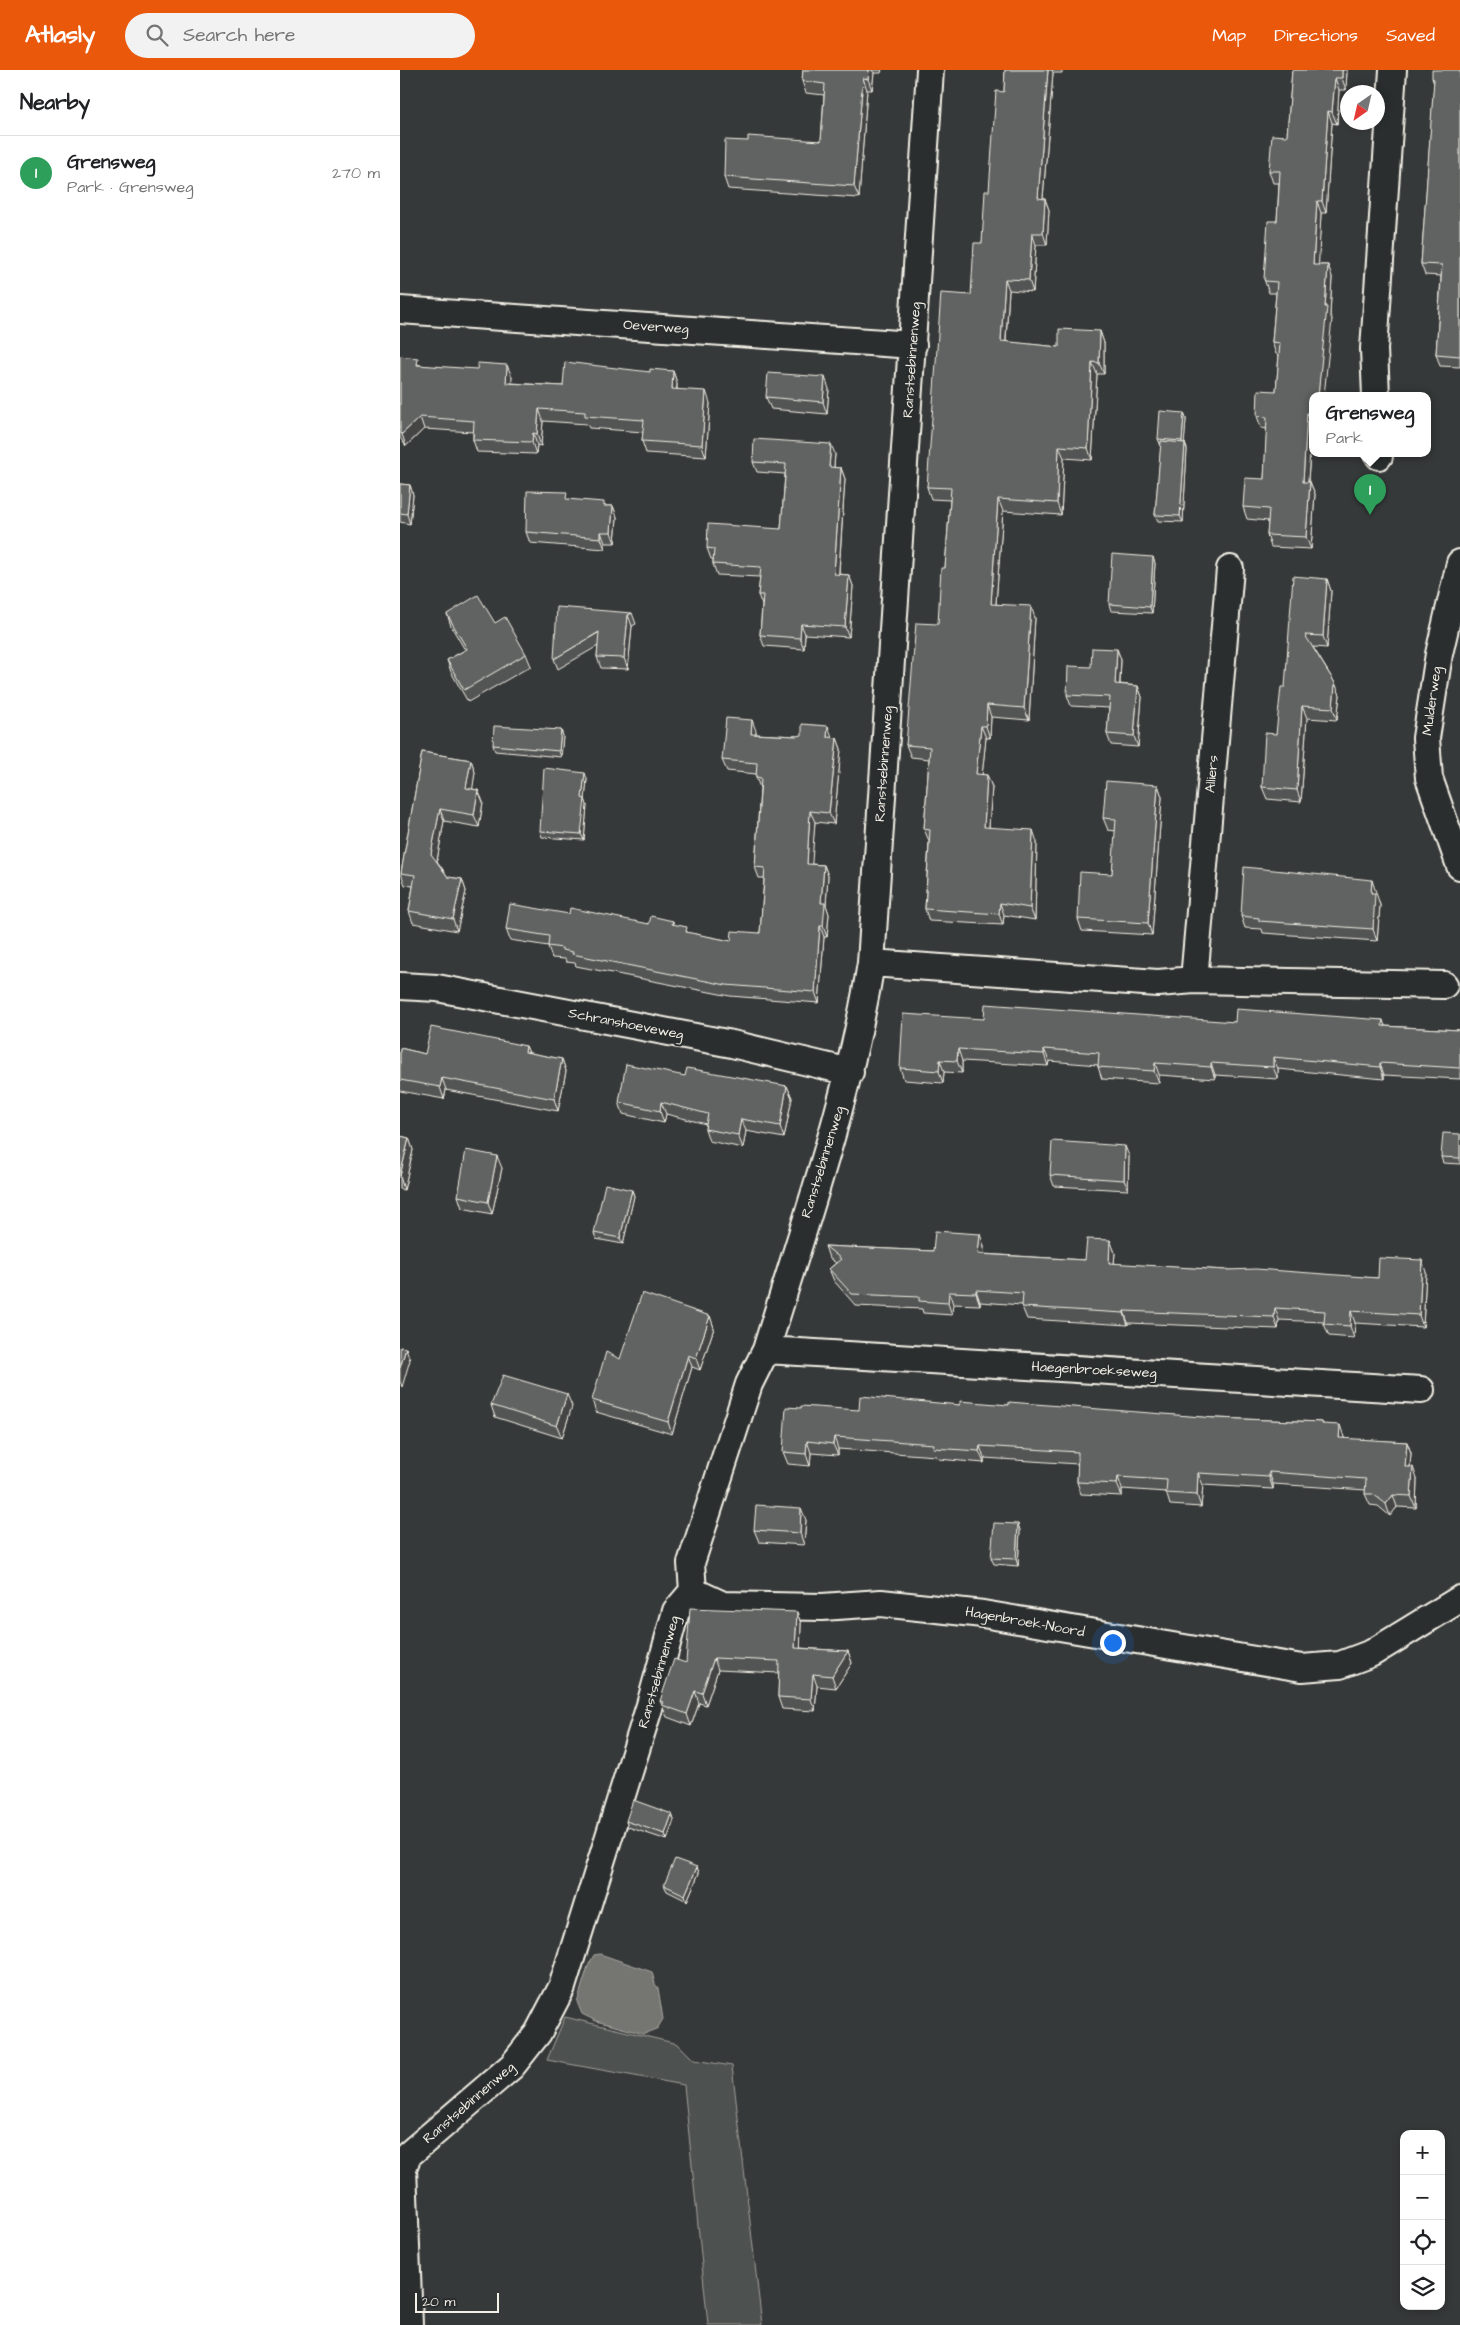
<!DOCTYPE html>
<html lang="en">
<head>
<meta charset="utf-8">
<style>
  :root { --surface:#fff; --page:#f2f2f2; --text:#202124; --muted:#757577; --line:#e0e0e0; --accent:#ea580c }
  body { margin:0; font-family:"Architects Daughter",sans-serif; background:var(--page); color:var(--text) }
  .controls { position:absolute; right:15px; bottom:15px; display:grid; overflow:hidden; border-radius:10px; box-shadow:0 2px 8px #0003 }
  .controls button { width:45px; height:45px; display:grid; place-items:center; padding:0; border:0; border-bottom:1px solid var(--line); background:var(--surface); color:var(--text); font:25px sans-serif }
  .compass { position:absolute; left:940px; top:15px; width:45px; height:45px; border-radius:50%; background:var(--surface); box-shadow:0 2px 8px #0003; rotate:214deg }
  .scale { position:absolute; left:15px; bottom:12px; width:84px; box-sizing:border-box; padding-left:5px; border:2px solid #f4f1e8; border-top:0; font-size:14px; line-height:18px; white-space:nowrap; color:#f4f1e8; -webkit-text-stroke:4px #2a2d2e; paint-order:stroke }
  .you { position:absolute; left:712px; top:1572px; width:18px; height:18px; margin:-12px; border:4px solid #fff; border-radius:50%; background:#1a73e8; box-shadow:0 0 0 8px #1a73e833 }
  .badge { display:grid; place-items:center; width:32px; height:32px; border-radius:50%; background:var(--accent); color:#fff; font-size:16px; font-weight:700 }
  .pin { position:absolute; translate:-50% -41px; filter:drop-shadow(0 1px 2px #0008) }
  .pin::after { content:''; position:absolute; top:26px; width:18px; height:15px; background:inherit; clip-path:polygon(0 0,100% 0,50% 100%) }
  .popup { position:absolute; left:909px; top:322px; width:122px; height:65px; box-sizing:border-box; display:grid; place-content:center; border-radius:10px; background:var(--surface); filter:drop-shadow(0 1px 4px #0005); font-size:16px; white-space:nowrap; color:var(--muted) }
  .popup b { font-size:19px; color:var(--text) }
  .popup::after { content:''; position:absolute; left:50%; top:100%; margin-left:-10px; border:10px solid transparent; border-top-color:var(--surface) }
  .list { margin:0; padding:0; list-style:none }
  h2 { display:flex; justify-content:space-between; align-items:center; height:65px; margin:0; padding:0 20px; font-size:21px }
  h2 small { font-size:16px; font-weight:400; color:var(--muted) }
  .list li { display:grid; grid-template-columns:32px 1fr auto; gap:15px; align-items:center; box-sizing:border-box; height:75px; padding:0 20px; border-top:1px solid var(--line) }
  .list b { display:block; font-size:19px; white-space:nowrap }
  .list p { margin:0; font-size:16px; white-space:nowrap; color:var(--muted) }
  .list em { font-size:16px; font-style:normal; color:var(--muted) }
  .icon { flex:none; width:28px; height:28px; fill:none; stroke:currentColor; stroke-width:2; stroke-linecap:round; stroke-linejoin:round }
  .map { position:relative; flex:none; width:1060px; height:2255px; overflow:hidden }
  header { display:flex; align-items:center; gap:30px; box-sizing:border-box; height:70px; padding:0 25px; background:var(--accent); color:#fff }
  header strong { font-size:24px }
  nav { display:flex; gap:28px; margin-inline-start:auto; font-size:18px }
  .search { width:350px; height:45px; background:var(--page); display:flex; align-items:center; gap:12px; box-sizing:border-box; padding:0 18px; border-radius:28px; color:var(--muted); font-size:19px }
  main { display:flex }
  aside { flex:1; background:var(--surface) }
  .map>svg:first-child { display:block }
</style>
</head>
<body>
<header>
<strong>Atlasly</strong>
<div class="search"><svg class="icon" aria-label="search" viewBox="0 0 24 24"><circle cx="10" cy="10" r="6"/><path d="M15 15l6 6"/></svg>Search here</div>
<nav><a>Map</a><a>Directions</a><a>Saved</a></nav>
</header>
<main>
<aside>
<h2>Nearby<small></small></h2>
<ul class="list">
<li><span class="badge" style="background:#2e9e5b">1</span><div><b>Grensweg</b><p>Park · Grensweg</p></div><em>270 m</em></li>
</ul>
</aside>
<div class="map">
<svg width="1060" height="2255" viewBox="0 0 1060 2255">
  <rect width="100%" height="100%" fill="#363939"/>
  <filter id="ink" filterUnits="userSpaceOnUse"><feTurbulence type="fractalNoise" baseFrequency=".02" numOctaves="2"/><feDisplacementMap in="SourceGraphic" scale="10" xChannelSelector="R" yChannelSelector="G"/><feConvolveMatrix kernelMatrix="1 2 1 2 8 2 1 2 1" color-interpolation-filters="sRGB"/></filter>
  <g filter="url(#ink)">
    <path fill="#4e514f" stroke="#a1a19c" d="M165 1947 278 1974 294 1990 332 1996 362 2255H308L284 2015 147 1990Z"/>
    <path fill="#757572" stroke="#a8a7a1" d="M200 1884 252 1902 255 1914 258 1918 263 1949 257 1959 244 1964 196 1951 182 1944 177 1932 188 1896 194 1885Z"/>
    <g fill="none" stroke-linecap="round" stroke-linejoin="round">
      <g stroke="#f4f1e8" stroke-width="30">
        <path id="street" d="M0 240 513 275
          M976 326 974 279 993 0
          M979 384V386
          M1060 493 1039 584 1026 668 1029 708 1060 796
          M471 893 758 913 794 910 1044 915
          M794 910 830 499
          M0 916 37 918 332 974 450 1002
          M366 1280 1021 1320
          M293 1521 323 1535 422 1537 481 1533 583 1544 902 1598 940 1595 972 1583 1060 1529
          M9 2255 3 2098 8 2085 112 1996 138 1963 162 1917 250 1635 276 1541 293 1521 291 1493 349 1314 366 1280C405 1152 450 1025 471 893L530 0"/>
      </g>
      <use href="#street" stroke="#2a2d2e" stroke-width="26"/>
    </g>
    <path fill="#535554" stroke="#f4f1e8" d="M403 0H482L481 3H474L472 20H467L459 128 328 119 324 107 348 71H421L424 25 406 23 402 11Z
      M605 0H662V3H653L643 129H645L649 140 647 175H636L633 222 609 220 606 272 659 277 700 261 704 273V304H697L692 390 664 388 661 445 603 441 596 534 635 548 629 650 591 647 590 668H586L582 705H587L592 717 589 757 637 772 635 850 604 845 603 855 529 851 525 839 529 771 524 759 529 689 511 687 506 675 538 554 545 498 550 430 531 429 527 417 571 225 582 173 604 22Z
      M892 0H947L946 20H939L937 54 932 53 926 143H921L918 195H928L932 207 930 245 932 249 912 326V355L908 412H910L915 424 911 479 871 477 867 465 868 451 847 449 843 437 864 409 867 359 861 358 857 346 876 321 879 285 876 284 872 272 876 223H869L864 209 877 151 879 113H873L869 101 887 66Z
      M1060 0V297L1040 296 1036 284 1041 206 1025 205 1021 194 1034 14 1032 8Z
      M0 286 20 295 112 307 111 313 163 316 250 302 273 301 277 313V319L310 333 306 387 246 383 242 371 243 362 189 358 187 354 143 351 141 376 137 375 136 384 77 382 73 370V362L24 359 6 376 0 368Z
      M429 319 427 344 371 339 366 327Z
      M784 343 786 349 784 373 787 379 783 452 758 451 755 445 761 376 758 369Z
      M435 384 434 398H441L445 409 439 504 449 505 453 516 449 567 405 564 404 579 364 576 360 565 362 535 358 525 360 507 317 505 313 494V489H311L307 478 381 459 385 404 357 402 353 392Z
      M0 414 10 415 13 425 10 454 0 452Z
      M169 429 205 436H213L217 447 215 473H205V479L130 473 126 462Z
      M755 493 752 543 711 541 709 534Z
      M927 509 931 521 927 578 913 577 935 613 940 625 937 650 907 648 901 732 867 729 862 717 876 664 885 617Z
      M232 543 236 554 232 556 228 599 201 598 197 587 198 576 158 599 154 589Z
      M47 544 95 553 126 584 131 596 68 632 51 602 47 590 65 580 51 556Z
      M717 579 721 590 720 614 738 616 742 627 738 677 711 675 707 664 709 638 671 636 667 625 691 597Z
      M161 660 163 666 161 687 95 681 93 675Z
      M356 661V664L437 668 441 679 434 754 415 752 411 794 424 795 428 806 426 835 429 844 427 867H424L419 933 330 926 176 896 175 893 166 892 165 889 152 888 148 876 110 870 106 859 169 844 249 854 273 851 274 855 289 863 331 871 360 863 364 808H359L355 797 360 718 356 707V704L327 701 322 690Z
      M22 682 71 690 75 702 72 719 78 720 83 732 79 757 44 751 37 791 48 807 62 809 66 821 57 861 13 853 9 841 13 816 5 815 1 803Z
      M187 709 185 729 187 735 184 770 142 767 140 761Z
      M758 715 762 727 752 865 682 861 678 849 712 804 716 761 708 760 703 748Z
      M976 822V825L980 835 977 871 863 863 862 859 845 858 841 846Z
      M584 949 835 952 983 950 985 956 1060 960V1009L984 1005V1009L878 999V1009L815 1005V1009L759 1005V1013L702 1009 698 997V995L649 991 648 996 562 991V1003L544 1002 543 1013 504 1010 500 998Z
      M126 976 129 983 162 989 166 1001 158 1041 46 1020 44 1029 0 1021V978L25 984Z
      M285 1006 387 1016 392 1028 384 1068 346 1061 343 1078 309 1071 305 1059 306 1054 266 1044 264 1053 223 1044 219 1032Z
      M1060 1064V1094L1043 1093 1041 1087Z
      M0 1066 9 1068 13 1080 4 1120 0 1119Z
      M729 1086 728 1120 654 1116 650 1105Z
      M102 1098 92 1144 62 1138 58 1126Z
      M232 1120 234 1126 223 1174 196 1169 194 1163Z
      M710 1170 715 1183 714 1194 826 1200 978 1208 1026 1202 1023 1257 955 1253 954 1268 929 1266 924 1254V1252L879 1250 878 1259 728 1253V1255L627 1249 622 1237V1235L580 1232V1235L553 1234 552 1245 523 1243 522 1239 456 1236 434 1211 429 1199 436 1193 429 1188 425 1176 533 1181 584 1176 583 1184 685 1190Z
      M310 1246 314 1258 300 1300 292 1297 272 1364 196 1342 192 1330 220 1289Z
      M91 1335 172 1336 162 1368 95 1347Z
      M560 1335H609L815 1348 922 1352 923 1354 944 1367V1369L1007 1372 1011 1383 1010 1397 1017 1409 1016 1438 997 1437 990 1446 978 1436 970 1435 965 1424 966 1420 873 1414V1419L803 1415 801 1437 770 1435 766 1422 722 1419V1426L681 1424 677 1412 678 1394 584 1388V1393L538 1389 536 1386 438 1379V1385L411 1383 410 1396 388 1394 383 1382 459 1340Z
      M406 1450 404 1475 359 1472 354 1460Z
      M620 1460 618 1496 594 1494 591 1488Z
      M397 1542 401 1554 400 1578 448 1581 452 1593 436 1618 417 1616 415 1641 382 1639 378 1627 379 1603 318 1600 306 1635 299 1633 291 1656 267 1647 260 1631 286 1593Z
      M272 1744 274 1750 267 1770 228 1757 226 1751Z
      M297 1797 299 1803 287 1831 267 1821 264 1815Z"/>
    <path fill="#444545" stroke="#f4f1e8" d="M469 0H472L474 3 472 20 468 9Z
      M648 0H652L653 3 642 140 638 128Z
      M942 0H947L946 20 942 8Z
      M463 8 467 20 459 128 454 116Z
      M935 8 939 20 937 54 932 42Z
      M928 41 932 53 926 143 922 131Z
      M645 129 649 140 647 175 643 163Z
      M917 131 921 143 918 207 913 195Z
      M632 163 636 175 633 222 629 210Z
      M928 195 932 207 930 245 932 249 924 326H918L925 237Z
      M605 209 609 220 605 283 601 271Z
      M700 261 704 273V304L699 293Z
      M692 292 697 304 692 390 688 378Z
      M107 295 112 307 111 325 106 313Z
      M273 301 277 313 276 331 272 319Z
      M425 307 429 319 427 344 423 332Z
      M306 321 310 333 306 387 302 375Z
      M139 339 143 351 141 376 137 364Z
      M784 343 786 349 784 377 782 371Z
      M907 343 912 355 907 424 903 412Z
      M20 347 24 359 6 376 2 364Z
      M133 363 137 375 136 384 132 372Z
      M785 373 787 379 783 452 780 446Z
      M431 374 435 384 433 408 429 397Z
      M659 376 664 388 661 445 657 433Z
      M441 398 445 409 438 515 434 504Z
      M910 412 915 424 911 479 906 467Z
      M10 415 13 425 10 454 7 444Z
      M598 429 603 441 595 546 591 534Z
      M213 436 217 447 215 473 211 462Z
      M201 462 205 473V479L201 468Z
      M753 487 755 493 752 543 750 537Z
      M449 505 453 516 449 567 445 557Z
      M927 509 931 521 927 578 923 566Z
      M631 536 635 548 629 650 624 638Z
      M228 545 232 556 228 599 224 588Z
      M401 554 405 564 404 579 400 568Z
      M717 579 721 590 719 626 715 614Z
      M935 613 940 625 937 650 933 638Z
      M738 616 742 627 738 677 734 666Z
      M587 635 591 647 590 668 586 656Z
      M902 636 907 648 901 732 897 720Z
      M352 650 356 661 355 675 351 664Z
      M428 656 432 667 431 679 427 667Z
      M581 656 586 668 581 716 576 704Z
      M161 660 163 666 161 687 159 681Z
      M437 668 441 679 434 754 429 743Z
      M71 690 75 702 71 730 66 718Z
      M185 703 187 709 185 729 187 735 184 770 181 764 182 728Z
      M587 705 592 717 588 769 584 757Z
      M758 715 762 727 752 865 748 853Z
      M78 720 83 732 79 757 74 745Z
      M40 739 44 751 36 796 31 784Z
      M410 741 415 752 411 805 407 794Z
      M633 760 637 772 635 850 630 838Z
      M424 795 428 806 426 835 429 844 427 867 423 856 421 833Z
      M62 809 66 821 57 861 53 849Z
      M972 810 980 835 977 871 973 859 971 823Z
      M600 833 604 845 603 855 599 844Z
      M420 856 424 867 419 933 415 922Z
      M126 976 131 988 125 982Z
      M558 979 562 991V1003L557 991Z
      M644 979 649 991 648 996 644 984Z
      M873 987 878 999V1009L873 997Z
      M162 989 166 1001 158 1041 154 1029Z
      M540 990 544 1002 543 1013 539 1001Z
      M755 993 759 1005V1013L754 1001Z
      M811 993 815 1005V1009L811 997Z
      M980 993 984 1005V1009L980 997Z
      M42 1008 46 1020 44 1029 40 1017Z
      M387 1016 392 1028 384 1068 380 1056Z
      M261 1032 266 1044 264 1053 260 1041Z
      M341 1049 346 1061 343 1078 338 1065Z
      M9 1068 13 1080 4 1120 0 1106Z
      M725 1076 729 1086 728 1120 724 1110Z
      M97 1086 102 1098 92 1144 88 1132Z
      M232 1120 234 1126 223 1174 220 1168Z
      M580 1164 584 1176 583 1196 578 1184Z
      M710 1170 715 1183 713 1205 709 1193Z
      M1022 1190 1026 1202 1023 1257 1019 1245Z
      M576 1220 580 1232V1235L576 1223Z
      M549 1222 553 1234 552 1245 548 1233Z
      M875 1238 879 1250 878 1259 874 1247Z
      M724 1241 728 1253V1255L724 1243Z
      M951 1241 955 1253 954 1268 950 1256Z
      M310 1246 314 1258 300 1300 296 1288Z
      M6 1278 10 1290 2 1317 0 1311V1298Z
      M288 1285 292 1297 272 1364 268 1352Z
      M167 1324 172 1336 162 1368 157 1356Z
      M940 1355 944 1367 943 1380 939 1368Z
      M434 1367 438 1379V1385L433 1374Z
      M407 1371 411 1383 410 1396 406 1384Z
      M1007 1372 1011 1383 1009 1409 1005 1397Z
      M580 1376 584 1388V1393L579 1381Z
      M1013 1397 1017 1409 1016 1438 1011 1426Z
      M869 1402 873 1414V1419L869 1407Z
      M798 1403 803 1415 801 1437 797 1425Z
      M718 1407 722 1419V1426L717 1414Z
      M993 1425 997 1437 990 1446 986 1434Z
      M401 1438 406 1450 404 1475 400 1463Z
      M618 1454 620 1460 618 1496 616 1489Z
      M397 1542 401 1554 400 1590 395 1578Z
      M448 1581 452 1593 436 1618 432 1606Z
      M314 1588 318 1600 306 1635 302 1623Z
      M413 1604 417 1616 415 1641 411 1629Z
      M295 1621 299 1633 291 1656 287 1644Z
      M272 1744 274 1750 267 1770 265 1764Z
      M297 1797 299 1803 287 1831 285 1825Z"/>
    <path fill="#616362" stroke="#f4f1e8" d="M403 0H469L468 9 463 8 454 116 324 107 325 70 348 71V66L421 71 425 14 402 11Z
      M605 0H648L638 128 645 129 643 163H632L629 210 605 209 601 271 659 277V259L700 261 699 293 692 292 688 378 659 376 657 433 598 429 591 534 631 536 624 638 587 635 586 656H581L576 704 587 705 584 757 633 760 630 838 600 833 599 844 525 839 530 760 524 759 530 677 506 675 516 553 538 554 541 498H545L551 418 527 417 541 223 571 225 574 173H582L585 121H589L596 21 604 22Z
      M892 0H942V8H935L932 42 928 41 922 131H917L913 195H928L925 237H927L918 326H912V343H907L903 412H910L906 467 867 465 869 439 843 437 845 408 864 409 867 347 857 346 858 320 876 321 880 273 872 272 877 212 865 211 864 209 868 151H877L880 101H869L872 65 887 66Z
      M1032 0H1060V286L1036 284 1042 195 1021 194 1034 9 1032 8Z
      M0 286 18 288 17 295 77 299 78 293 107 295 106 313 163 316 165 292 250 302V299L273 301 272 319 306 321 302 375 242 371 244 350 185 346V342L139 339 137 364 133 363 132 372 73 370 74 351 20 347 2 364 0 362Z
      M368 303 425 307 423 332 366 327Z
      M760 341 784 343 782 371 758 369Z
      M354 369 431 374 429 397 441 398 434 504 449 505 445 557 401 554 400 568 360 565 363 525H358L361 497 313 494 314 479 307 478 308 454 381 459 386 394 353 392Z
      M761 371 785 373 780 446 755 445Z
      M0 414 10 415 7 444 0 443Z
      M127 421 167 422 166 429 204 432V436H213L211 462H201V468L126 462Z
      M712 484 753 487 750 537 709 534Z
      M893 506 927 509 923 566 905 565 935 613 933 638 902 636 897 720 862 717 865 663 876 664 881 617H885Z
      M78 525 95 553 105 547 126 584 64 620 47 590 67 579 47 544Z
      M157 537 232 543 228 545 224 588 197 587 199 562 154 589Z
      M692 578 717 579 715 614 738 616 734 666 707 664 710 627 667 625 668 596 691 597Z
      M326 648 352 650 351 664 396 666 402 665V654L428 656 427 667 437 668 429 743 410 741 407 794 424 795 421 833H425L423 856H420L415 922 326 915 172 884 173 882 162 880V878L148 876 149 866 106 859 110 834 169 844 170 838 249 854 251 846 273 851 272 854 287 857 286 862 331 871 332 861 360 863 365 798 355 797 361 708 356 707 357 693 322 690Z
      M94 656 161 660 159 681 93 675Z
      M22 682 71 690 66 718 78 720 74 745 40 739 31 784 48 807 62 809 53 849 9 841 15 805 1 803Z
      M144 698 185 703 182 728 185 729 181 764 140 761Z
      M706 711 758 715 748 853 678 849 680 802 712 804 716 749 703 748Z
      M844 797 972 810 971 823H975L973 859 859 851V848L841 846Z
      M585 934 835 952 836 939 983 950 982 956 1060 960V998L980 993V997L873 987V997L811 993V997L755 993 754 1001 698 997 699 983 644 979V984L558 979 557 991 540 990 539 1001 500 998 503 944 584 949Z
      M31 957 126 976 125 982 162 989 154 1029 42 1008 40 1017 0 1010V978L25 984Z
      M226 994 285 1006 287 998 387 1016 380 1056 341 1049 338 1065 305 1059 308 1044 261 1032 260 1041 219 1032Z
      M1043 1063 1060 1064V1088L1041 1087Z
      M0 1066 9 1068 0 1106Z
      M652 1071 725 1076 724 1110 650 1105Z
      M66 1080 97 1086 88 1132 58 1126Z
      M205 1114 232 1120 220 1168 194 1163Z
      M535 1161 580 1164 578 1184 685 1190 687 1169 710 1170 709 1193 826 1200 856 1199 978 1208 979 1188 1022 1190 1019 1245 951 1241 950 1256 924 1254 925 1241 875 1238 874 1247 724 1241V1243L622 1237 623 1223 576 1220V1223L549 1222 548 1233 519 1231V1227L452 1224 429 1199 441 1189 425 1176 533 1181Z
      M242 1223 310 1246 296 1288 288 1285 268 1352 192 1330 206 1282 220 1289Z
      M0 1277 6 1278 0 1298Z
      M103 1305 167 1324 157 1356 91 1335Z
      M460 1326 560 1335V1331L609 1335V1332L815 1348 922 1352V1354L940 1355 939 1368 1007 1372 1005 1397H1013L1011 1426 993 1425 986 1434 973 1424H965L966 1409 869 1402V1407L798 1403 797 1425 766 1423 767 1410 718 1407 717 1414 677 1412 678 1382 580 1376 579 1381 533 1378 534 1374 434 1367 433 1374 407 1371 406 1384 383 1382 386 1337 401 1338V1336L459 1340Z
      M356 1435 401 1438 400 1463 354 1460Z
      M594 1453 618 1454 616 1489 591 1488Z
      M290 1538 397 1542 395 1578 448 1581 432 1606 413 1604 411 1629 378 1627 379 1591 314 1588 302 1623 295 1621 287 1644 262 1635 263 1632 260 1631 274 1589 286 1593Z
      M233 1730 272 1744 265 1764 226 1751Z
      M275 1789 297 1797 285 1825 264 1815Z"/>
  </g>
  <g text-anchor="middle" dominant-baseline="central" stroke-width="4" stroke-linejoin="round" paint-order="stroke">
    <g font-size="14" fill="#f4f1e8" stroke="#2a2d2e">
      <text transform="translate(256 257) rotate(4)">Oeverweg</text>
      <text transform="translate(512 290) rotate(-86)">Ranstsebinnenweg</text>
      <text transform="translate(1032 631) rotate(-82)">Mulderweg</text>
      <text transform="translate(484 694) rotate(-86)">Ranstsebinnenweg</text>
      <text transform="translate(812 704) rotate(-85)">Alliers</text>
      <text transform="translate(226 954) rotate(11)">Schranshoeveweg</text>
      <text transform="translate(423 1092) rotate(-73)">Ranstsebinnenweg</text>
      <text transform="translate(694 1300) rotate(3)">Haegenbroekseweg</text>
      <text transform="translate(625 1552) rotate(10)">Hagenbroek-Noord</text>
      <text transform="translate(259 1602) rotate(-74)">Ranstsebinnenweg</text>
      <text transform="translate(69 2033) rotate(-41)">Ranstsebinnenweg</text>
    </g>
  </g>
</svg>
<div class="controls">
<button>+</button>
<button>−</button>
<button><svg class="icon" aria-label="locate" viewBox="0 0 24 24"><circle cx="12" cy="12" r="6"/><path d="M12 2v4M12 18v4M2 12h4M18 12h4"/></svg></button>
<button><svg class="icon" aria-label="layers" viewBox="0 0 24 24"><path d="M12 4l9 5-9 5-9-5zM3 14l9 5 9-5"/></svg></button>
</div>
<svg class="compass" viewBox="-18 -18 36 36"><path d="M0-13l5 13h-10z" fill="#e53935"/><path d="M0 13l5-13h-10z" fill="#757577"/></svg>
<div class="scale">20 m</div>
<div class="you"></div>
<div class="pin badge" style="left:970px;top:445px;background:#2e9e5b">1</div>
<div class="popup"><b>Grensweg</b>Park</div>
</div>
</main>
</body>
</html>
